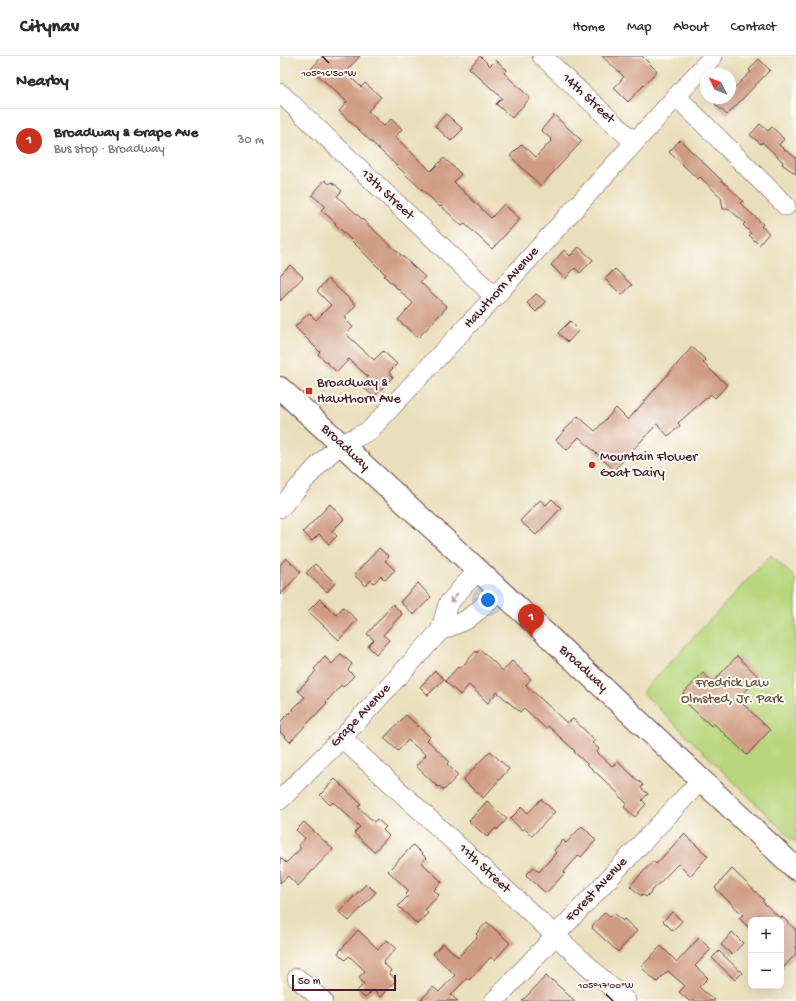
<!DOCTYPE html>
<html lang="en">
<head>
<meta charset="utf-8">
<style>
  :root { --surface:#fff; --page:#f2f2f3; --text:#2b2b33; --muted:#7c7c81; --line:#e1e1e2; --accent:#c8321e }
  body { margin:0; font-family:"Gochi Hand",sans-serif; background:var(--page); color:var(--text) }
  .controls { position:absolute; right:12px; bottom:12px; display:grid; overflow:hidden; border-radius:8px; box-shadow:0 4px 16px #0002 }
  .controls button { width:36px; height:36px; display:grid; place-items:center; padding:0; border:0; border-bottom:1px solid var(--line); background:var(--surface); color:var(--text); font:20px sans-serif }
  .compass { position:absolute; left:420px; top:12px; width:36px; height:36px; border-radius:50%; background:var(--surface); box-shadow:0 4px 16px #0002; rotate:313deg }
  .scale { position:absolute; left:12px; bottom:10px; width:104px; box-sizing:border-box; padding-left:4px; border:2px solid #4a1f2b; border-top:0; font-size:11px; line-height:14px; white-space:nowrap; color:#4a1f2b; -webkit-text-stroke:3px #fdfcf7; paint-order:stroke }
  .you { position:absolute; left:208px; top:544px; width:14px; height:14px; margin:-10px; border:3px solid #fff; border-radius:50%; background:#1a73e8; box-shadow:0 0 0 6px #1a73e833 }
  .badge { display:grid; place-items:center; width:26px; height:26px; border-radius:50%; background:var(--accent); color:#fff; font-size:13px; font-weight:700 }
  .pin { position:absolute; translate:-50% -33px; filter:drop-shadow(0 1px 2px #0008) }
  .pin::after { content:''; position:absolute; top:21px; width:14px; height:12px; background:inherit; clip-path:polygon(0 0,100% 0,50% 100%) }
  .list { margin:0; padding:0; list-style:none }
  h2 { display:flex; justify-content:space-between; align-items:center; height:52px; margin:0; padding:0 16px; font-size:17px }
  h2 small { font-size:13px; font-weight:400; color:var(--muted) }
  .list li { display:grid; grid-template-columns:26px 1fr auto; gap:12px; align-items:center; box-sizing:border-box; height:64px; padding:0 16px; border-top:1px solid var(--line) }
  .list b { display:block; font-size:15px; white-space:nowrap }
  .list p { margin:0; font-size:13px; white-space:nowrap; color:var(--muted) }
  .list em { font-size:13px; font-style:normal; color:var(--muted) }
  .map { position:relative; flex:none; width:516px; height:945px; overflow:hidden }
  header { display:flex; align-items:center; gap:24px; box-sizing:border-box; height:56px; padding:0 20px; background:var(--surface); border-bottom:1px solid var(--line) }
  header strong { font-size:19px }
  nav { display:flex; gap:22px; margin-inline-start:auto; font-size:14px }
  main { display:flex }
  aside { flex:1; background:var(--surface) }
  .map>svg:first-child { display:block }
</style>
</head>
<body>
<header>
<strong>Citynav</strong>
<nav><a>Home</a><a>Map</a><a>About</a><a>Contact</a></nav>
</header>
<main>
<aside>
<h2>Nearby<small></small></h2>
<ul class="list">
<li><span class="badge">1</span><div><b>Broadway &amp; Grape Ave</b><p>Bus stop · Broadway</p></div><em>30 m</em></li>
</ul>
</aside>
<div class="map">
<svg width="516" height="945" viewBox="0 0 516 945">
  <rect width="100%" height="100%" fill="#fdfcf7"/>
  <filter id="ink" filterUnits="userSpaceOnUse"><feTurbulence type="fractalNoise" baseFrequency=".025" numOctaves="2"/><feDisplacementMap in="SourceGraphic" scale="8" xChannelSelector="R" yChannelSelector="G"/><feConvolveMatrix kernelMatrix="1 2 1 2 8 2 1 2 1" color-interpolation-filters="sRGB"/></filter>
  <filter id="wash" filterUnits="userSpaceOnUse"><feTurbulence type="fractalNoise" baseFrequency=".012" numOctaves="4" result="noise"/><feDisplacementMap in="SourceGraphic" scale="16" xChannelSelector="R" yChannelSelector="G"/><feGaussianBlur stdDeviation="0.9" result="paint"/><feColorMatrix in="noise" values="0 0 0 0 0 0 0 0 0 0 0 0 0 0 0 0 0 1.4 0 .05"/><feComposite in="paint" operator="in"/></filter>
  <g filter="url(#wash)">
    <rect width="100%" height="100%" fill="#eadfbc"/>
    <path fill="#b8d67c" stroke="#817a54" d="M491 499 516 523V787L362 636Z"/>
    <g id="blocks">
      <path fill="#d09b83" d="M43 0H80L65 16 81 31 85 27 101 41 88 55 104 70 111 63 122 73 115 81 151 115 164 102 181 118 174 126 211 162 224 148 240 163 212 193 185 168 182 170 161 150 160 151 59 55 67 46 31 13Z
        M200 0 210 10 216 4 227 14 224 17 250 42 232 62 216 48 222 42 189 12Z
        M322 0H362L377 15 348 46 334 32 344 21Z
        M479 3 490 14 447 59 435 48 441 42H450V36L471 16 469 14Z
        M166 58 183 73 171 85 155 70Z
        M274 59 302 85 261 130 230 100 242 88 256 101 272 84 261 74Z
        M480 68 488 75 492 71 504 83 499 89 516 102V118L502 108 503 106 482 86 481 88 470 79Z
        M400 84 463 145 460 147 483 168 481 170 489 177 479 189 469 179 471 177 463 169 465 167 449 153H443L441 141 420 121 418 123 389 96Z
        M45 124 49 128 52 126 62 135 57 140 145 221 140 226 167 251 138 282 118 264 133 247 104 220 106 219 55 168 56 167 41 154 45 150 32 139Z
        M299 191 313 204 300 217 295 212 285 223 271 209 284 194 290 200Z
        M10 209 23 221 0 245V219Z
        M335 213 352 229 342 239 325 223Z
        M48 223 76 249 64 262 73 271 66 278 94 304 103 295 117 308 109 316 113 321 94 341 80 328 88 321 69 303 57 316 38 298 40 296 15 271 29 257 36 264 51 249 37 235Z
        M256 238 266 246 256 256 247 247Z
        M290 265 299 274 288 286 278 277Z
        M412 291 426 304 423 307 447 329 435 342 431 338 398 367 400 370 388 380 377 368 334 414 299 381 287 394 276 384 298 360 315 375 336 352 348 364Z
        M272 443 281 452 256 479 240 465 260 444 266 449Z
        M50 448 64 463 52 475 57 480 49 488 39 478 32 485 23 476Z
        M99 492 109 501 105 505 115 514 105 524 101 520 94 527 91 524 86 530 74 519Z
        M6 502 21 516 0 539V509Z
        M35 508 55 527 47 536 26 517Z
        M138 527 151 541 134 559 120 546Z
        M40 543 56 559 63 551 77 564 59 584 28 555Z
        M113 548 122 558 103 579 109 584 96 598 88 590 94 584 87 578Z
        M200 593 223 615 232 605 251 623 246 629 287 667 293 663 315 684 312 687 319 693 317 696 332 710 338 706 363 729 361 732 368 738 362 744 366 748 355 761 344 751 347 748 338 739 339 738 294 696 295 695 268 670 266 673 244 652 240 656 217 636 208 647 189 629 180 639 165 625 178 611 180 613 196 595 197 597Z
        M61 598 72 608 68 614 74 620 63 631 61 629 46 646 47 647 10 686 0 676V666L25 641 18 635 36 615 34 613 45 601 52 608Z
        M457 600 479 621 458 643 490 674 467 699 433 667 431 670 400 641 423 617 433 626Z
        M155 615 164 623 148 639 140 631Z
        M126 659 150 681 147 684 169 705 167 708 178 719 164 734 159 730 158 731 136 710 146 699 128 684 118 695 104 682Z
        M210 695 229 713 203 742 183 724Z
        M55 723 81 748 78 751 94 766 97 763 106 771 103 774 109 780 94 796 74 777 80 771 53 746 50 749 40 739Z
        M261 743 275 756 252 780 244 772 242 774 230 763 242 751 248 757Z
        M207 745 227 763 217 774 216 772 207 781 189 765Z
        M24 766 53 793 18 830 8 820 0 827V801L6 807 21 792 18 790 25 782 16 774Z
        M302 770 316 784 301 801 299 799 284 816 285 817 266 837 246 819 254 811 259 816 276 797 274 794 283 784 286 787Z
        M404 778 428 800 410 820 398 808 366 841 362 838 361 840 350 830 373 805 376 808Z
        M133 789 146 802 141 806 162 826 154 834 159 839 145 854 148 857 137 868 118 850 128 840 126 838 129 835 108 815Z
        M452 813 484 844 482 845 501 863V860L516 874V898L501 914V864H471V870L469 872 459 862 463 859 435 832Z
        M86 828 96 836 69 865 59 856Z
        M325 856 331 861 334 857 343 865 344 863 357 875 338 896 312 872 313 871 312 870Z
        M392 856 402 865 393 875 383 865Z
        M207 866 230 887 215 904 211 901 189 924 187 922 171 939 178 945H140L153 931 159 936 175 919 153 898 163 887 178 901 198 880 196 878Z
        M78 874 98 893 107 884 116 892 103 907 111 914 109 917 116 924 100 941 93 934 85 942 77 935 84 928 79 921 85 915 69 900 65 904 58 897Z
        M452 876 463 887 452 899 441 889Z
        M419 882 431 893 415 910 428 922 419 931 435 945H409L399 936 405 930 388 915 377 926 361 911 381 890 397 906Z
        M439 895 462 917 455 924 432 902Z
        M266 920 271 925 272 924 295 945H242Z"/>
    </g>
  </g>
  <g filter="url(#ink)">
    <use href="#blocks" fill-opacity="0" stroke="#623c41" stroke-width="1"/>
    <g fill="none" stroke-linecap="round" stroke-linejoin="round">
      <g stroke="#623c41" stroke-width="20">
        <path id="minor" d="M262 0 354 86
          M0 37 215 241
          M396 40 506 150
          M0 452C18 433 40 404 60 389 68 384 81 380 90 374L218 237 433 0
          M160 575 168 548 185 528 199 515
          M62 682 346 945
          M0 744 62 682 160 575 186 564 199 554 219 534
          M17 922 43 945
          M214 945 421 724"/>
      </g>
      <g stroke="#623c41" stroke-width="24">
        <path id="major" d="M0 332 199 515 516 813"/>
      </g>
      <use href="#minor" stroke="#fff" stroke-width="19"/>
      <use href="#major" stroke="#fff" stroke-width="22"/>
    </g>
    <defs><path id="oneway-shaft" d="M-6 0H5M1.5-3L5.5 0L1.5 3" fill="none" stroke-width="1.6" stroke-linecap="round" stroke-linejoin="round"/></defs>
    <use stroke="#ae9aa0" href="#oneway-shaft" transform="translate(174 542) rotate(129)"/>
  </g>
  <path fill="none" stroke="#4a1f2b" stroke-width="1.5" d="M42 0 49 7M326 938 333 945"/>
  <g fill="#c8321e" stroke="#fdfcf7" stroke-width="1.5">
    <rect x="25" y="331" width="8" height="8" rx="2"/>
    <circle cx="312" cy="409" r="4"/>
  </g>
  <g text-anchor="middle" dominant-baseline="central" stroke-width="4" stroke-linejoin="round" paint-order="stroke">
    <g font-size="14" fill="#4a1f2b" stroke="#fdfcf7">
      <text transform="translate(308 43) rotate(43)">14th Street</text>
      <text transform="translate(107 139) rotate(43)">13th Street</text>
      <text transform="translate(222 232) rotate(-48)">Hawthorn Avenue</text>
      <text transform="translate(65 392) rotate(43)">Broadway</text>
      <text transform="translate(303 613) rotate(43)">Broadway</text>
      <text transform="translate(81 660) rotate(-47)">Grape Avenue</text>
      <text transform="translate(204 813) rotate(43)">11th Street</text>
      <text transform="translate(317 834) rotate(-47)">Forest Avenue</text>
    </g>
    <g font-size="14" fill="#4a1f2b" stroke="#fdfcf7" text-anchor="start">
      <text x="37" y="327">Broadway &amp;<tspan x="37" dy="16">Hawthorn Ave</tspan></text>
      <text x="320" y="401">Mountain Flower<tspan x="320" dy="16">Goat Dairy</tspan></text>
    </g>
    <g font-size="14" fill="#6b5643" stroke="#fdfcf7">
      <text x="452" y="627">Fredrick Law<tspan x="452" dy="16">Olmsted, Jr. Park</tspan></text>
    </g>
  </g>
  <g font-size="10" text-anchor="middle" fill="#4a1f2b" stroke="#fdfcf7" stroke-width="4" stroke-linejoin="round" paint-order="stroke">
    <text x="49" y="20">105°16'50"W</text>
    <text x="326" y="932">105°17'00"W</text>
  </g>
</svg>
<div class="controls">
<button>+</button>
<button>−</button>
</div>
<svg class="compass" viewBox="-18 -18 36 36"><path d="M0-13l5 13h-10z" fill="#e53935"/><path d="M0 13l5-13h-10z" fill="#7c7c81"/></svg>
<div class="scale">50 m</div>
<div class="you"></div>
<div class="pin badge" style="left:251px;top:581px">1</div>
</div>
</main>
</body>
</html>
